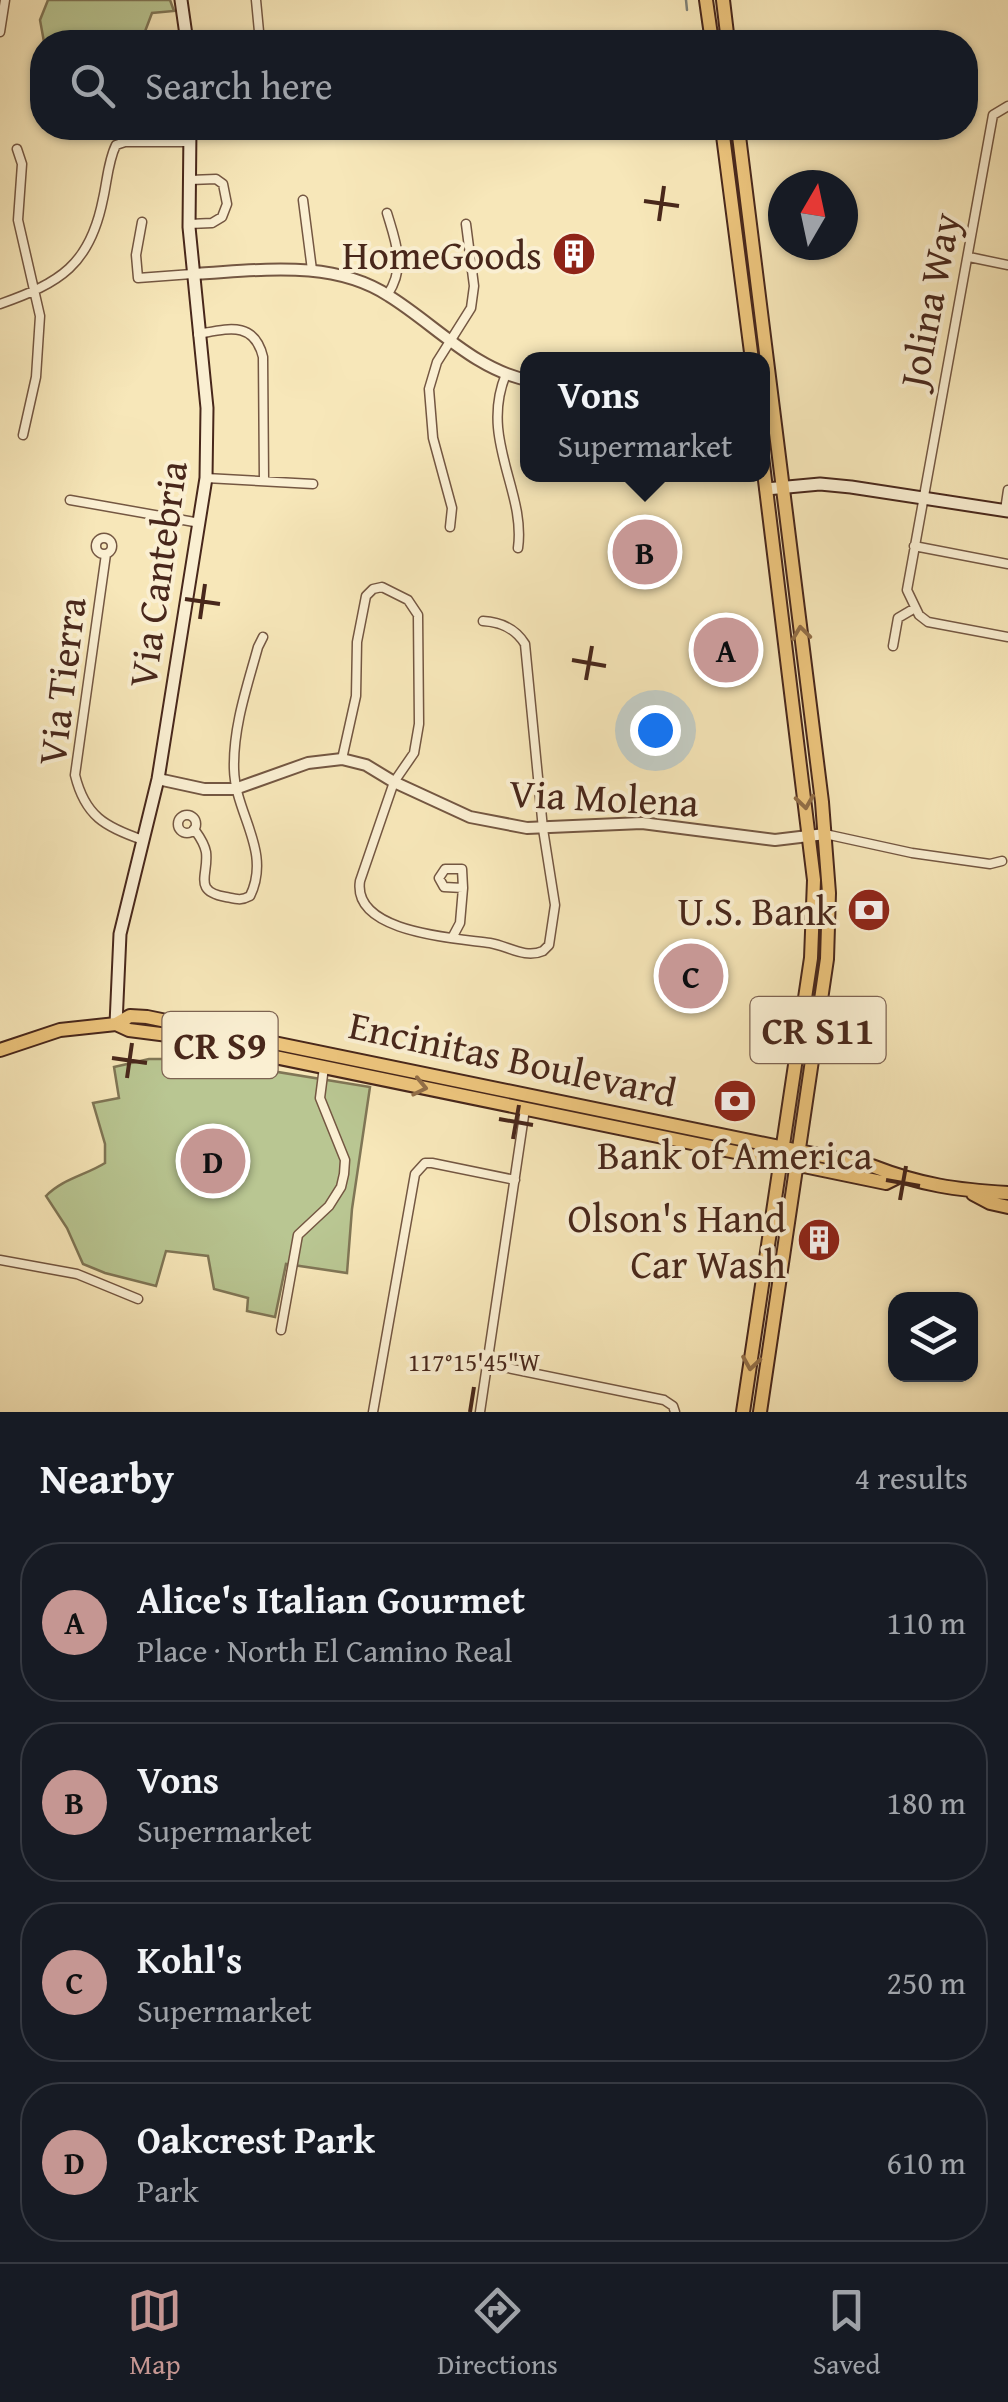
<!DOCTYPE html>
<html lang="en">
<head>
<meta charset="utf-8">
<style>
  :root { --surface:#171b24; --page:#20242c; --text:#f1f3f6; --muted:#9ea1a6; --line:#363941; --accent:#c59692 }
  body { margin:0; font-family:"Gentium Book Plus",serif; background:var(--page); color:var(--text) }
  .controls { position:absolute; right:30px; bottom:30px; display:grid; overflow:hidden; border-radius:20px; box-shadow:0 2px 8px #0004 }
  .controls button { width:90px; height:90px; display:grid; place-items:center; padding:0; border:0; border-bottom:2px solid var(--line); background:var(--surface); color:var(--text); font:50px sans-serif }
  .compass { position:absolute; left:768px; top:170px; width:90px; height:90px; border-radius:50%; background:var(--surface); box-shadow:0 2px 8px #0004; rotate:9deg }
  .you { position:absolute; left:655px; top:730px; width:35px; height:35px; margin:-25px; border:8px solid #fff; border-radius:50%; background:#1a73e8; box-shadow:0 0 0 15px #1a73e833 }
  .badge { display:grid; place-items:center; width:65px; height:65px; border-radius:50%; background:var(--accent); color:#111; font-size:32px; font-weight:700 }
  .pin { position:absolute; translate:-50% -50%; border:5px solid #fff; box-shadow:0 2px 10px #0006 }
  .popup { position:absolute; left:520px; top:352px; width:250px; height:130px; box-sizing:border-box; display:grid; place-content:center; border-radius:20px; background:var(--surface); filter:drop-shadow(0 2px 8px #0005); font-size:32px; white-space:nowrap; color:var(--muted) }
  .popup b { font-size:38px; color:var(--text) }
  .popup::after { content:''; position:absolute; left:50%; top:100%; margin-left:-20px; border:20px solid transparent; border-top-color:var(--surface) }
  .list { margin:0; padding:0; list-style:none }
  h2 { display:flex; justify-content:space-between; align-items:center; height:130px; margin:0; padding:0 40px; font-size:42px }
  h2 small { font-size:32px; font-weight:400; color:var(--muted) }
  .list li { display:grid; grid-template-columns:65px 1fr auto; gap:30px; align-items:center; box-sizing:border-box; height:160px; margin:0 20px 20px; padding:0 20px; border:2px solid var(--line); border-radius:40px }
  .list b { display:block; font-size:38px; white-space:nowrap }
  .list p { margin:0; font-size:32px; white-space:nowrap; color:var(--muted) }
  .list em { font-size:32px; font-style:normal; color:var(--muted) }
  .icon { flex:none; width:55px; height:55px; fill:none; stroke:currentColor; stroke-width:2; stroke-linecap:round; stroke-linejoin:round }
  .map { position:relative; flex:none; width:1008px; height:1412px; overflow:hidden }
  .search { position:absolute; background:var(--surface); box-shadow:0 2px 8px #0004; left:30px; right:30px; top:30px; height:110px; display:flex; align-items:center; gap:25px; box-sizing:border-box; padding:0 35px; border-radius:40px; color:var(--muted); font-size:38px }
  .sheet { height:850px; background:var(--surface) }
  nav { display:flex; justify-content:space-around; align-items:center; box-sizing:border-box; height:140px; border-top:2px solid var(--line); background:var(--surface); font-size:28px; color:var(--muted) }
  nav a { display:grid; justify-items:center; gap:5px }
  nav .on { color:var(--accent) }
  .map>svg:first-child { display:block }
</style>
</head>
<body>
<div class="map">
<svg width="1008" height="1412" viewBox="0 0 1008 1412">
  <rect width="100%" height="100%" fill="#f7e7b9"/>
  <filter id="stains"><feTurbulence type="fractalNoise" baseFrequency=".002" numOctaves="4"/><feColorMatrix values="0 0 0 0 .2 0 0 0 0 .09 0 0 0 0 .02 0 0 0 .5 -.17"/></filter>
  <radialGradient id="worn" r=".72"><stop offset=".6" stop-color="#630" stop-opacity="0"/><stop offset="1" stop-color="#630" stop-opacity=".3"/></radialGradient>
  <path fill="#b9c692" stroke="#807656" stroke-width="2.5" d="M48 0H170L174 11 152 13 141 42H44L40 20Z
    M149 1059H198L370 1087 352 1209 347 1273 286 1264 275 1317 247 1311 248 1298 214 1289 208 1256 166 1251 156 1286 105 1273 83 1264 67 1228 46 1196C62 1179 86 1175 105 1163V1144L93 1103 119 1098 114 1067Z"/>
  <g fill="none" stroke-linecap="round" stroke-linejoin="round">
    <path stroke="#7d827a" stroke-width="2.5" d="M686 0 687 10"/>
    <g stroke="#745742" stroke-width="11">
      <path id="minor" d="M256 0 260 42
        M0 32 5 0
        M1008 106 993 115 907 590 919 615 928 622 1008 637
        M17 149 22 164 18 220 40 316 36 377 23 435
        M303 200 312 270
        M387 213C396 243 406 266 388 294
        M142 222 136 255 138 278 192 274
        M189 224 212 223 222 217 227 204 223 184 216 179 190 180
        M969 257 1008 265
        M0 304C60 283 90 265 103 199 107 182 108 161 116 145L125 142H190
        M198 334C227 329 254 320 263 357L264 480
        M506 374C479 439 526 491 518 548
        M206 478 313 484
        M70 500 200 523
        M1005 510 1008 490
        M450 527 452 508 433 438 429 389 437 362 471 308 474 286 466 224
        M96 546a8 8 0 1 1 16 0a8 8 0 1 1-16 0Z
        M914 546 1008 564
        M106 554 75 775C85 816 105 827 143 840
        M893 646 898 618 915 608
        M342 759 356 696 357 642 366 596 373 589 382 587 408 600 418 615 419 724 414 753 394 782 360 881C352 933 455 938 490 943 508 946 525 959 543 951L549 945 555 905 543 829 525 644C515 628 501 622 483 621
        M178 824a9 9 0 1 1 18 0a9 9 0 1 1-18 0Z
        M194 829C199 836 204 842 206 852 209 875 192 891 226 897 236 899 241 901 250 896 272 851 235 814 234 769 233 727 247 687 258 647L263 637
        M825 834 912 853 990 864 1002 861
        M445 869H462L463 888 444 887 439 878Z
        M452 938 460 923 463 888
        M0 1260 77 1274 138 1299
        M281 1330 298 1235 329 1206 341 1187 344 1174 345 1160 320 1098 324 1067
        M488 1364 664 1400 673 1406 675 1412
        M373 1412 415 1174 425 1163H432L515 1180
        M480 1412 525 1109"/>
    </g>
    <g stroke="#745742" stroke-width="14">
      <path id="tertiary" d="M192 274C257 271 331 258 389 296 433 323 475 370 528 380
        M158 779 204 789H235L308 763 342 759 366 765 394 782 470 817 527 828 642 823 775 840 825 834"/>
    </g>
    <g stroke="#48271b" stroke-width="15">
      <path id="secondary" d="M181 0 187 42
        M766 489 820 484 851 487 1008 511
        M116 1024 120 934 158 779 206 478 207 408 189 227 190 128"/>
    </g>
    <g stroke="#48271b" stroke-width="16">
      <path id="primary" d="M706 0 712 42
        M723 0 728 42
        M722 128 752 360
        M738 128 822 802 829 893 827 959 760 1412
        M116 1024 129 1030 168 1035 886 1183 896 1178
        M0 1050 60 1030 116 1024 130 1016 147 1017 872 1166C921 1185 956 1190 1008 1193
        M973 1194 990 1203 1008 1207
        M743 1412 811 958 814 880 762 456"/>
    </g>
    <use href="#minor" stroke="#faefd2" stroke-width="8"/>
    <use href="#tertiary" stroke="#faefd2" stroke-width="10"/>
    <use href="#secondary" stroke="#faefd2" stroke-width="11"/>
    <use href="#primary" stroke="#ecc47c" stroke-width="12"/>
  </g>
  <defs><path id="oneway-chevron" d="M-2-3.5L2.5 0L-2 3.5" fill="none" stroke-width="1.6" stroke-linecap="round" stroke-linejoin="round" transform="scale(2.5)"/></defs>
  <g stroke="#926e47">
    <use href="#oneway-chevron" transform="translate(801 633) rotate(-97)"/>
    <use href="#oneway-chevron" transform="translate(805 802) rotate(82)"/>
    <use href="#oneway-chevron" transform="translate(420 1087) rotate(12)"/>
    <use href="#oneway-chevron" transform="translate(751 1363) rotate(99)"/>
  </g>
  <path fill="none" stroke="#48271b" stroke-width="4" d="M644 201 679 206M659 221 664 186M185 599 220 604M200 619 205 584M572 660 606 666M586 680 592 646M112 1058 147 1063M127 1078 132 1043M499 1119 533 1125M513 1139 519 1105M886 1180 920 1186M900 1200 906 1166M470 1412 474 1387"/>
  <defs>
    <g id="building-disc" transform="scale(2.25)"><circle r="9.5" fill="#8f2418" stroke="#faefd2"/><path d="M-4-6H4V6H1V3H-1V6H-4ZM-2.5-4.3h1.7v1.8h-1.7ZM.8-4.3h1.7v1.8H.8ZM-2.5-1h1.7V.8h-1.7ZM.8-1h1.7V.8H.8Z" fill="#fff"/></g>
    <g id="bank-disc" transform="scale(2.25)"><circle r="9.5" fill="#8f2418" stroke="#faefd2"/><path d="M-6-4H6V4H-6ZM0-2.3a2.3 2.3 0 1 0 0 4.6a2.3 2.3 0 1 0 0-4.6Z" fill="#fff"/></g>
  </defs>
  <g fill-rule="evenodd">
    <use href="#building-disc" x="574" y="254"/>
    <use href="#bank-disc" x="869" y="910"/>
    <use href="#bank-disc" x="735" y="1101"/>
    <use href="#building-disc" x="819" y="1240"/>
  </g>
  <g text-anchor="middle" dominant-baseline="central" stroke-width="8" stroke-linejoin="round" paint-order="stroke">
    <g fill="#faefd2" stroke="#7d6352" stroke-width="2.5">
      <rect x="750.5" y="997" width="135" height="66" rx="8"/>
      <rect x="162.5" y="1012" width="115" height="66" rx="8"/>
    </g>
    <g font-size="38" font-weight="bold" fill="#48271b">
      <text x="818" y="1030">CR S11</text>
      <text x="220" y="1045">CR S9</text>
    </g>
    <g font-size="40" fill="#48271b" stroke="#faefd2" text-anchor="end">
      <text x="542" y="254">HomeGoods</text>
      <text x="836" y="910">U.S. Bank</text>
      <text x="735" y="1154" text-anchor="middle">Bank of America</text>
      <text x="786" y="1217">Olson's Hand<tspan x="786" dy="46">Car Wash</tspan></text>
    </g>
    <g font-size="40" fill="#48271b" stroke="#faefd2">
      <text transform="translate(929 300) rotate(-79)">Jolina Way</text>
      <text transform="translate(157 574) rotate(-82)">Via Cantebria</text>
      <text transform="translate(61 681) rotate(-83)">Via Tierra</text>
      <text transform="translate(604 797) rotate(3)">Via Molena</text>
      <text transform="translate(513 1058) rotate(12)">Encinitas Boulevard</text>
    </g>
  </g>
  <g font-size="25" text-anchor="middle" fill="#48271b" stroke="#faefd2" stroke-width="8" stroke-linejoin="round" paint-order="stroke">
    <text x="474" y="1371">117°15'45"W</text>
  </g>
  <rect width="100%" height="100%" filter="url(#stains)"/>
  <rect width="100%" height="100%" fill="url(#worn)"/>
</svg>
<div class="controls">
<button><svg class="icon" aria-label="layers" viewBox="0 0 24 24"><path d="M12 4l9 5-9 5-9-5zM3 14l9 5 9-5"/></svg></button>
</div>
<svg class="compass" viewBox="-18 -18 36 36"><path d="M0-13l5 13h-10z" fill="#e53935"/><path d="M0 13l5-13h-10z" fill="#9ea1a6"/></svg>
<div class="you"></div>
<div class="pin badge" style="left:726px;top:650px">A</div>
<div class="pin badge" style="left:645px;top:552px">B</div>
<div class="popup"><b>Vons</b>Supermarket</div>
<div class="pin badge" style="left:691px;top:976px">C</div>
<div class="pin badge" style="left:213px;top:1161px">D</div>
<div class="search"><svg class="icon" aria-label="search" viewBox="0 0 24 24"><circle cx="10" cy="10" r="6"/><path d="M15 15l6 6"/></svg>Search here</div>
</div>
<section class="sheet">
<h2>Nearby<small>4 results</small></h2>
<ul class="list">
<li><span class="badge">A</span><div><b>Alice's Italian Gourmet</b><p>Place · North El Camino Real</p></div><em>110 m</em></li>
<li><span class="badge">B</span><div><b>Vons</b><p>Supermarket</p></div><em>180 m</em></li>
<li><span class="badge">C</span><div><b>Kohl's</b><p>Supermarket</p></div><em>250 m</em></li>
<li><span class="badge">D</span><div><b>Oakcrest Park</b><p>Park</p></div><em>610 m</em></li>
</ul>
</section>
<nav>
<a class="on"><svg class="icon" aria-label="map" viewBox="0 0 24 24"><path d="M3 6l6-2 6 2 6-2v14l-6 2-6-2-6 2zM9 4v14M15 6v14"/></svg>Map</a>
<a><svg class="icon" aria-label="directions" viewBox="0 0 24 24"><path d="M12 3l9 9-9 9-9-9zM9 14v-3h6M13 9l2 2-2 2"/></svg>Directions</a>
<a><svg class="icon" aria-label="saved" viewBox="0 0 24 24"><path d="M7 4h10v16l-5-4-5 4z"/></svg>Saved</a>
</nav>
</body>
</html>
